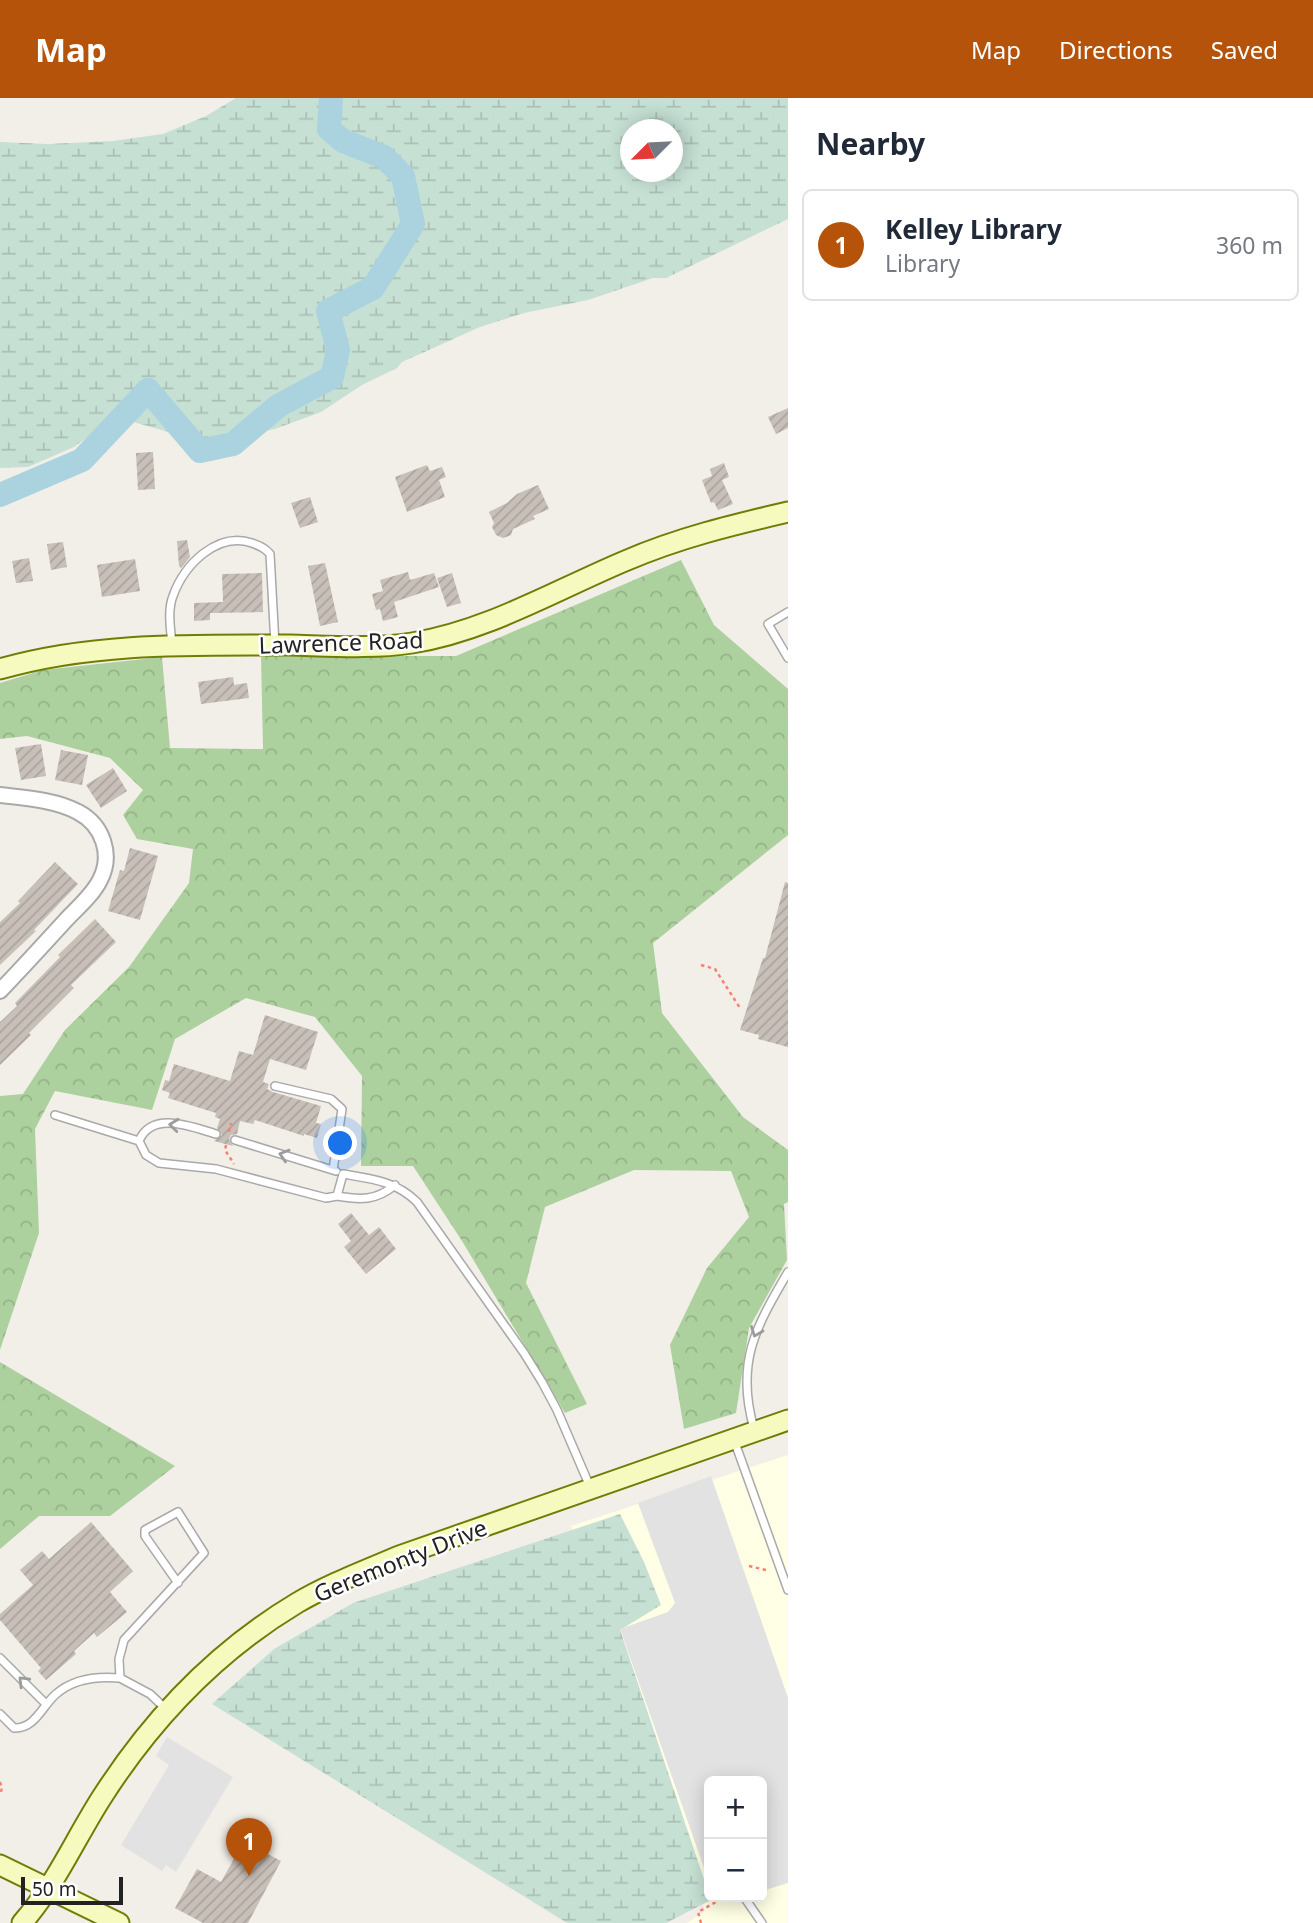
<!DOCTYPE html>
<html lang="en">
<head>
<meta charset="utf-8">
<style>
  :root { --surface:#fff; --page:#f6f6f7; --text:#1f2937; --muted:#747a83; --line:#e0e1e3; --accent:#b45309 }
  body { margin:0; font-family:"Noto Sans",sans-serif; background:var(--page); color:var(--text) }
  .controls { position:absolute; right:21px; bottom:21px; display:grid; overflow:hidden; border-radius:10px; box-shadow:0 4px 18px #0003 }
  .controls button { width:63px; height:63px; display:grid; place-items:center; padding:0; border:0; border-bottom:2px solid var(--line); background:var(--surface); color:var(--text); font:35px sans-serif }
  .compass { position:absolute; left:620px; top:21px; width:63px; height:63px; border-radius:50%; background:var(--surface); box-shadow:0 4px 18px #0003; rotate:246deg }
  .scale { position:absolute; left:21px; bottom:18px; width:102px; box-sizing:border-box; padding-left:7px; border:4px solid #222; border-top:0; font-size:19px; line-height:24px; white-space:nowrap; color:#222; -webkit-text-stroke:5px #fff; paint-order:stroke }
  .you { position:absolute; left:341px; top:1046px; width:24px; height:24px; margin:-18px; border:5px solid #fff; border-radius:50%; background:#1a73e8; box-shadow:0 0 0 10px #1a73e833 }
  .badge { display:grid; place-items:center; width:46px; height:46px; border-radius:50%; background:var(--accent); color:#fff; font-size:23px; font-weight:700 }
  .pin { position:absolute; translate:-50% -58px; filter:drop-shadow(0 2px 4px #0008) }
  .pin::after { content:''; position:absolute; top:37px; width:24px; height:21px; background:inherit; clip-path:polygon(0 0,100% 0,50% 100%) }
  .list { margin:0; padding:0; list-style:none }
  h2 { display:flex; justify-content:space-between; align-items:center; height:91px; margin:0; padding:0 28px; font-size:30px }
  h2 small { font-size:23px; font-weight:400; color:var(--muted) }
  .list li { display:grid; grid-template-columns:46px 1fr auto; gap:21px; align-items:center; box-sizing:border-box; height:112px; margin:0 14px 14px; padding:0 14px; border:2px solid var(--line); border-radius:10px }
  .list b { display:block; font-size:26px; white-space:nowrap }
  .list p { margin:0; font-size:23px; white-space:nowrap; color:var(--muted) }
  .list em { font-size:23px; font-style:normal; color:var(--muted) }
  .map { position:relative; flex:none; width:788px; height:1825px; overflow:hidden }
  header { display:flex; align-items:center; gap:42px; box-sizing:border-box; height:98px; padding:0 35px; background:var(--accent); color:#fff }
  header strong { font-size:33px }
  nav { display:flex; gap:38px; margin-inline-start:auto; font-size:24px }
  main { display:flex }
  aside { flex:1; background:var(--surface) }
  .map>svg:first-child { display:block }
</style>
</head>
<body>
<header>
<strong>Map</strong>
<nav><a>Map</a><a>Directions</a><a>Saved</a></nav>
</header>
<main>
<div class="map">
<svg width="788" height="1825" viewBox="0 0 788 1825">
  <defs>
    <pattern id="forest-crowns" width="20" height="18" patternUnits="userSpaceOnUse" patternTransform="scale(1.75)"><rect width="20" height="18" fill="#add19e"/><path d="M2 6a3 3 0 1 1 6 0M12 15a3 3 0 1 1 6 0" fill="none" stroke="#95b388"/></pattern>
    <pattern id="wetland-marsh" width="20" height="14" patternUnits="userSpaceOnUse" patternTransform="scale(1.75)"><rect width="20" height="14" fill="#c6e0d4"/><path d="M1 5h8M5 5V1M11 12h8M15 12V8" fill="none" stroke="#aac0b6"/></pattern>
    <pattern id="building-hatch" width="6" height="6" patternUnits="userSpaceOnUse" patternTransform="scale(1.75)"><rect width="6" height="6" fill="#c7bfb8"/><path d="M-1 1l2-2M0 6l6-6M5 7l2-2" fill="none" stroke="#aba49e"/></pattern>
  </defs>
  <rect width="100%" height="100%" fill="#f2efe9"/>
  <path fill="#ffffe5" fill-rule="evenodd" d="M788 1357V1825H687L705 1813 571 1428ZM709 1683H762V1799H709Z"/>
  <path fill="url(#forest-crowns)" d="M681 462 714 527 788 591V737L653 845 662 915 743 1019 788 1052V1104L784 1106 787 1162 749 1230 736 1315 684 1331 670 1247 707 1170 749 1119 731 1073 634 1072 545 1109 526 1185 587 1306 565 1315 462 1143 413 1068H361L362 978 315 919 246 900 175 941 152 1012 55 993 35 1031 39 1135 0 1252V998L23 996 65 932 129 869 189 785 193 751 137 741 123 717 143 692 110 660 27 638 0 641V585L43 572 162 559 170 650 263 651 261 558H456Z
    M0 1264 175 1368 110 1418H39L0 1451Z"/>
  <path fill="url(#wetland-marsh)" fill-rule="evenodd" d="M236 0H788V121L666 180H653L588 202 524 215 480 229 402 264 397 270 362 287 321 314 275 331 227 340 196 342 116 319 74 349 28 369 0 370V44L48 46 113 43 163 36 206 18ZM631 32H673V74H631Z
    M620 1416 644 1464 661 1507 620 1532 711 1802 666 1825H567L212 1606 274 1551 353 1505Z"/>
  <path fill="#e2e2e2" d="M711 1378 788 1600V1785L762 1793V1683H709V1784L620 1531 668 1514 675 1505 638 1405Z
    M167 1639 233 1679 176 1774 166 1767 162 1773 121 1747 169 1667 156 1658Z"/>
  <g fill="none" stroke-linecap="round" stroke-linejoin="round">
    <path stroke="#aad3df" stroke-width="24" d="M0 397 82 362 148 292 200 353 233 346 278 308 332 279 338 252 328 213 373 190 413 126 403 78 384 59 343 43 329 31 331 0"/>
  </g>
  <path fill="url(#building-hatch)" d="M788 310V330L776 336 768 319Z
    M153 354 155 391 138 392 136 355Z
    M724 365 729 379 722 382 733 406 718 412 714 404 711 405 702 382 712 378 710 371Z
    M427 367 430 373 442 369 446 379 439 382 445 399 407 414 395 379Z
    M538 387 549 411 533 418 535 421 513 431 511 437 503 440 496 437 492 429 494 425 489 414 507 405 517 396Z
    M310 399 318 424 300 430 291 405Z
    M187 442 190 459 181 470 179 468 177 443Z
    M63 444 67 469 51 472 47 446Z
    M29 460 33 483 16 485 12 463Z
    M135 461 140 493 102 499 97 467Z
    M325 465 338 524 320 528 308 468Z
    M408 474 410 482 434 475 439 489 394 504 398 519 383 523 380 511 376 512 372 496 383 493 380 482Z
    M262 475 263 514 210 515V522L194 523V505L223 504 222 476Z
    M452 475 461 505 447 509 437 480Z
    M233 579 234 587 247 585 249 600 201 606 198 584Z
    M41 646 46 678 21 682 15 650Z
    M61 652 88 657 82 687 55 682Z
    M113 670 127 693 101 710 86 687Z
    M130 750 158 758 140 822 108 813 120 772 124 773Z
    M55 764 78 786 34 832 36 833 0 867V824L20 805 18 803Z
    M785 784 788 785V949L758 941 759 937 740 932 763 860H765Z
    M95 821 116 844 71 887 74 890 29 935 31 937 0 967V924L17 908 15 905 60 859 58 857Z
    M265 917 318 934 306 972 270 961 263 984 269 986 267 991 273 994 321 1008 316 1025 321 1026 317 1040 304 1036V1038L255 1022 253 1026 240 1023 237 1036 231 1037 229 1041 233 1048 214 1043 222 1037 217 1030 220 1021 215 1019 216 1015 168 1000 170 995 162 992 165 982 169 983 174 966 230 983 239 953 253 957Z
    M351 1115 369 1137 379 1129 396 1151 366 1176 344 1149 351 1143 338 1126Z
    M91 1424 133 1473 110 1494 127 1514 97 1539 94 1535 74 1553 76 1556 46 1582 38 1573 41 1570 0 1522V1516L33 1487 20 1472 42 1453 49 1461Z
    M244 1743 281 1763 248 1825H203L175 1810 197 1771 221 1784Z"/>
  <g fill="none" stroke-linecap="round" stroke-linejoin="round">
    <g stroke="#a9a9a9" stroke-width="10">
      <path id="lane" d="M788 514 768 526 788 560
        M172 548C171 532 167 513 173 498 184 467 217 433 252 445 260 448 265 450 270 456L275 547
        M275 988 331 1001 342 1011 333 1072
        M55 1017 139 1043
        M235 1042 336 1073
        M139 1043 146 1057 159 1065 216 1071 326 1100 337 1098
        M139 1043C152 1012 192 1029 216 1036
        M395 1087C376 1103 360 1102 337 1098L343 1076C372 1081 396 1083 417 1104L524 1255 542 1284 557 1312 591 1391
        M754 1331C735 1264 756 1229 788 1174
        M734 1342 788 1492
        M0 1560 46 1606
        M167 1612 150 1596 120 1580 119 1561 124 1542 204 1455 178 1414 145 1432V1438L178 1485
        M0 1616 14 1630C35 1631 42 1608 56 1596 74 1580 98 1578 120 1580
        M744 1799 762 1825"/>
    </g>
    <g stroke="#a9a9a9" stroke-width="18">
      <path id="street" d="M0 697C25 700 56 702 78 714 103 727 113 757 100 782 92 798 77 810 65 823 44 846 22 870 0 893"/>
    </g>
    <g stroke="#707d05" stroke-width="23">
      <path id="secondary" d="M0 571C93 544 194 547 290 547 330 548 373 551 412 545 487 533 556 492 625 463 678 440 732 427 788 414
        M0 1767 119 1825
        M22 1825C55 1788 75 1741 102 1699 152 1621 217 1553 297 1505 329 1486 364 1473 399 1458L788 1322"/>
    </g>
    <path stroke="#fa8072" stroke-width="2.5" stroke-dasharray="3.5 3.5" stroke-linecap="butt" d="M701 867 715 871 740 910
      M229 1034 231 1025
      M226 1047 225 1052 234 1066
      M749 1468 766 1472
      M0 1684 2 1690 0 1697
      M701 1825 698 1814 725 1799"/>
    <use href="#lane" stroke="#fff" stroke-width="7"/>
    <use href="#street" stroke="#fff" stroke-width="14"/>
    <use href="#secondary" stroke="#f7fabf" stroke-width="19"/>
  </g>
  <defs><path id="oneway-chevron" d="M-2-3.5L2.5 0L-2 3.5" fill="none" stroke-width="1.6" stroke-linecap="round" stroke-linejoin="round" transform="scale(1.75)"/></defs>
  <g stroke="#9c9c9c">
    <use href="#oneway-chevron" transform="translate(174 1027) rotate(-174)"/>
    <use href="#oneway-chevron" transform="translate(284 1057) rotate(-163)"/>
    <use href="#oneway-chevron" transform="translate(756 1234) rotate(111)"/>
    <use href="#oneway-chevron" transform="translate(23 1583) rotate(-135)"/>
  </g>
  <g text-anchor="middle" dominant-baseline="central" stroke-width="5" stroke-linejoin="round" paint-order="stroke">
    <g font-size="23" fill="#222" stroke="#fff">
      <text transform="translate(341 544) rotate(-2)">Lawrence Road</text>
      <text transform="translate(400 1462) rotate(-22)">Geremonty Drive</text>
    </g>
  </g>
</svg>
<div class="controls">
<button>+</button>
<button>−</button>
</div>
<svg class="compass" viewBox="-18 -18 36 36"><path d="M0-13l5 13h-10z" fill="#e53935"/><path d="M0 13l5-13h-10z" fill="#747a83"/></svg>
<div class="scale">50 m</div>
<div class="you"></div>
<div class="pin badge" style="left:249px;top:1778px">1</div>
</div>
<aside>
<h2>Nearby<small></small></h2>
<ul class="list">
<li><span class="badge">1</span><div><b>Kelley Library</b><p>Library</p></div><em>360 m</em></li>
</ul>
</aside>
</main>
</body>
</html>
